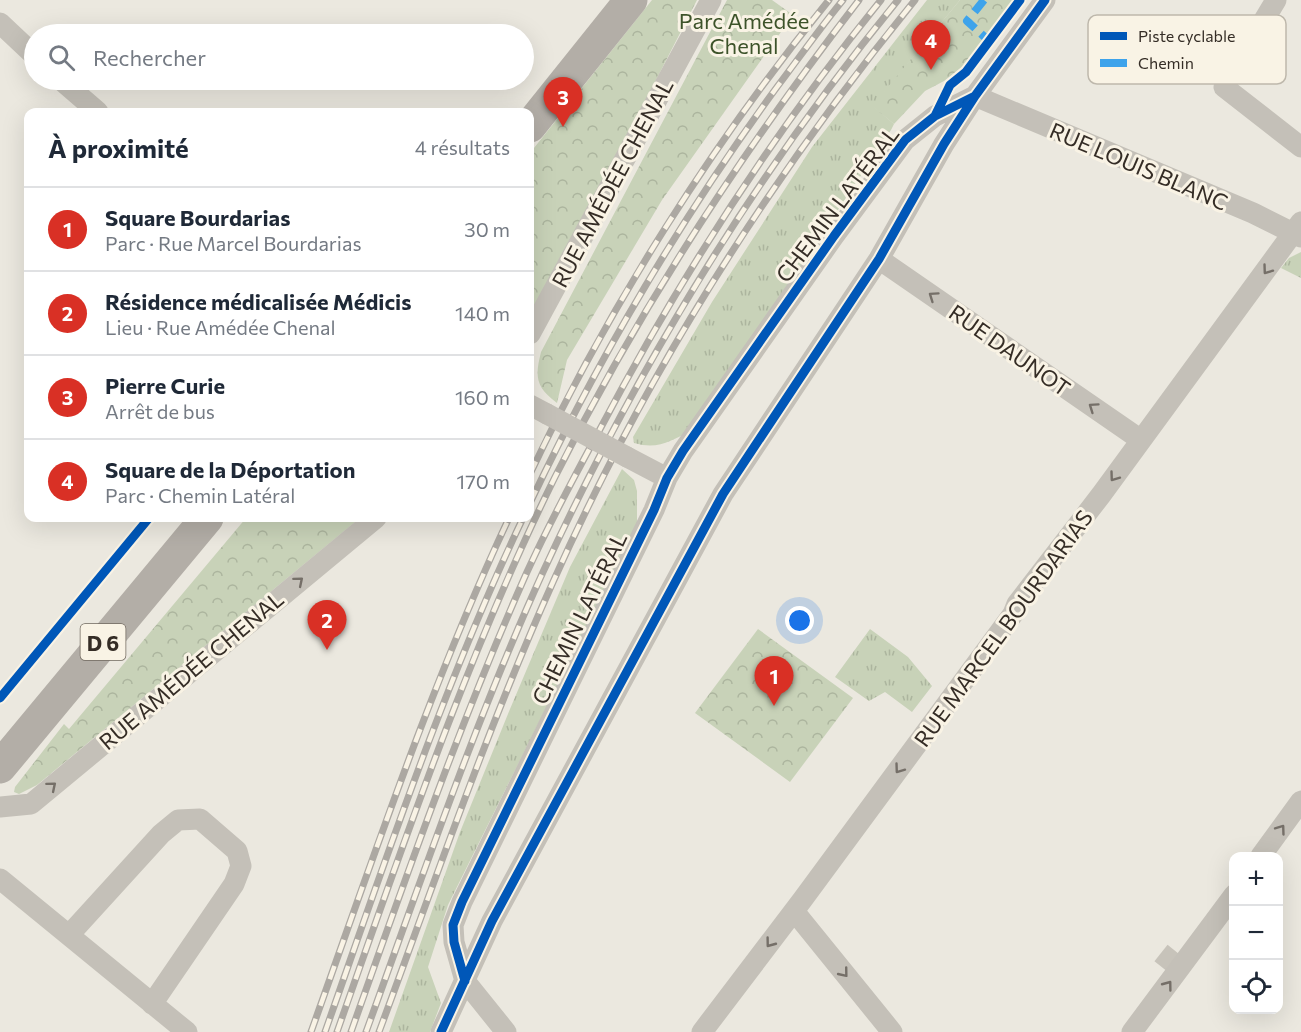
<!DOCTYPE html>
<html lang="fr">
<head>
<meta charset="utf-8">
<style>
  :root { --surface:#fff; --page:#f6f6f7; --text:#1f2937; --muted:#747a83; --line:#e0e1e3; --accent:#d93025 }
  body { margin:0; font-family:Commissioner,sans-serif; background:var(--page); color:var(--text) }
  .controls { position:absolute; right:18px; bottom:18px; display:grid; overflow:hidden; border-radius:12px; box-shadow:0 6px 24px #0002 }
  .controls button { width:54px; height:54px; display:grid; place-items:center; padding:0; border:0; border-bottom:2px solid var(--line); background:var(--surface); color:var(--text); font:30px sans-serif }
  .you { position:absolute; left:800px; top:621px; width:21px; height:21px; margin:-15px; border:4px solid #fff; border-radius:50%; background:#1a73e8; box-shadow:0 0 0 9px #1a73e833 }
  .badge { display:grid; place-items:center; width:39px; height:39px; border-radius:50%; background:var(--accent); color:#fff; font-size:20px; font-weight:700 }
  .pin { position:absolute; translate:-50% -50px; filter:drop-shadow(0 2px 3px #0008) }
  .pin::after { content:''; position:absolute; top:32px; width:21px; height:18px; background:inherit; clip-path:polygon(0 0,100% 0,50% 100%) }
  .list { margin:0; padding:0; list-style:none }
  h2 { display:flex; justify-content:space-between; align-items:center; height:78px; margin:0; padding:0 24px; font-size:26px }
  h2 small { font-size:20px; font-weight:400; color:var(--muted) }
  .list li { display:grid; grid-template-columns:39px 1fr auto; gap:18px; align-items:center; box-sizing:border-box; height:84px; padding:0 24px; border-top:2px solid var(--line) }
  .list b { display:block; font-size:22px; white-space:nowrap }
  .list p { margin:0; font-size:20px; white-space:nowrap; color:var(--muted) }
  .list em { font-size:20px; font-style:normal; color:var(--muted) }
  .icon { flex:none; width:33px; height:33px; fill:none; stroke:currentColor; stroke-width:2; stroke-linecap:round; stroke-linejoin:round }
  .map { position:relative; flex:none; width:1301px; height:1032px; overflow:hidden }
  .search { position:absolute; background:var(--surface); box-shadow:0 6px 24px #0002; left:24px; top:24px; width:510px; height:66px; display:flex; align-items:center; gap:15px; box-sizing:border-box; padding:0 21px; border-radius:33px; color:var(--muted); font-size:22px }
  .panel { position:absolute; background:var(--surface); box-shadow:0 6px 24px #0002; left:24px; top:108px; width:510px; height:414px; border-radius:12px }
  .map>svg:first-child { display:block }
</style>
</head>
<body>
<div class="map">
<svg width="1301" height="1032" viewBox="0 0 1301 1032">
  <defs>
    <pattern id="grass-tufts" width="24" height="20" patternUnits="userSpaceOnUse" patternTransform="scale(1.5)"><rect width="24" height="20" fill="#c8d2b8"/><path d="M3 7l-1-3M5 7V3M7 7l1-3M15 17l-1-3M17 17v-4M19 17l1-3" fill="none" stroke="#acb59e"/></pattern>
    <pattern id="park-crowns" width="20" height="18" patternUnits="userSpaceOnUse" patternTransform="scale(1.5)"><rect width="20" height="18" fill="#c8d2b8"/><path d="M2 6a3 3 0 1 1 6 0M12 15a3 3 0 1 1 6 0" fill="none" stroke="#acb59e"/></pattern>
  </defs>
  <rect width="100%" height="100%" fill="#ebe8df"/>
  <path fill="url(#grass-tufts)" d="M927 0H960L873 106 894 124 891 130 692 430C671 441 658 450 634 443L633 437 712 302 812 147Z
    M1301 252V278L1281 268 1289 258Z
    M622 469 634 480 637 491V525L448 905 428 967 441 1003 430 1032H389L460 832 510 709 570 567Z
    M870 629 908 657 932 686 912 712 885 692 869 701 835 677Z"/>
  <path fill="url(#park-crowns)" d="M652 0H697L530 326V153Z
    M727 0H772L793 15 662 200 567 360 557 403C535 387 535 376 541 352Z
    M960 0H1017L973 58 944 81 925 91 894 124 872 106Z
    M246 518H360L37 785 19 794 14 792 15 787 64 724 69 729Z
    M758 629 853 698 790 782 695 713Z"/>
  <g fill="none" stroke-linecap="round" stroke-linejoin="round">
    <path stroke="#c7c3ba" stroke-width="21" stroke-dasharray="21 10" stroke-linecap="butt" d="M1161 953 1181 969"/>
    <path stroke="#c4c0b8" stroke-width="21" d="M1276 0 1224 87 1301 147
      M0 23 34 55
      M61 80 98 112
      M975 96 1253 213 1301 237
      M879 259 1141 440
      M530 334 711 0
      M530 405 547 414
      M627 457 667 478
      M0 807 31 804 376 518
      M1261 856 1301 801
      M0 879 187 1032
      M794 911 892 1032
      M69 935 161 834 178 820 200 819 237 851 241 866 234 884 152 1004
      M441 1032 492 921 723 494 879 259 944 144 975 96 1045 0
      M506 1032 465 981 454 942 453 925 462 902 654 510 667 478 683 451 834 236 905 140 935 116 975 96
      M702 1032 803 899 1013 614 1017 604 1101 495 1301 222
      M1132 1032 1234 895"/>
    <path stroke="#b3aea7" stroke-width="33" d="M530 126 631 0
      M0 767 207 518"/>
    <g stroke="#aca8a2" stroke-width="7">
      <path id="rail" d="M530 474C608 308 713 142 829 0
        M530 503C599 357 681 218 777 87 799 58 820 28 843 0
        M311 1032C373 859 431 684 509 518
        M325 1032C386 859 444 684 523 518
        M337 1032C403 845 467 655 555 477 640 307 743 150 859 0
        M351 1032C406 877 460 722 527 572 549 524 574 477 599 431 679 279 773 133 881 0
        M366 1032C422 878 475 721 543 572 637 368 756 173 898 0
        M379 1032C435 881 487 729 553 582 646 373 770 178 915 0"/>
    </g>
    <use href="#rail" stroke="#f9f3e5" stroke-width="4.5" stroke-dasharray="14" stroke-linecap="butt"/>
    <path stroke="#c4c0b8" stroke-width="21" d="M547 414 627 457"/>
    <path stroke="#3ea3eb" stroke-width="8" stroke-dasharray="15 8" stroke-linecap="butt" d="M984 0 967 21 989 41"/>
    <g stroke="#f9f3e5" stroke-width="13">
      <path id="cycleway" d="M935 116 950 85 966 72 1020 0
        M0 698 149 518
        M465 981 454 942 453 925 462 902 654 510 667 478 683 451 834 236 905 140 935 116 975 96
        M441 1032 492 921 723 494 879 259 944 144 975 96 1045 0"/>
    </g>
    <use href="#cycleway" stroke="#0057b8" stroke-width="9"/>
  </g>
  <defs><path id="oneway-chevron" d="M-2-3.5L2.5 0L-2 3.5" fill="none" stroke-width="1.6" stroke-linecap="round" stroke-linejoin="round" transform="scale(1.5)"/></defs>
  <g stroke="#756f68">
    <use href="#oneway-chevron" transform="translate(1267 270) rotate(126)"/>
    <use href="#oneway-chevron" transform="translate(933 296) rotate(-145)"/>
    <use href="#oneway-chevron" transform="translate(1093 407) rotate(-145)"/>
    <use href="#oneway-chevron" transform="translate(1114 477) rotate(126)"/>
    <use href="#oneway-chevron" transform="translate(299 581) rotate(-40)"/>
    <use href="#oneway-chevron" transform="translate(899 769) rotate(126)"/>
    <use href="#oneway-chevron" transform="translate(52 786) rotate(-40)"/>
    <use href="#oneway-chevron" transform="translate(1281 829) rotate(-54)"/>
    <use href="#oneway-chevron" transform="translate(770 943) rotate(127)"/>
    <use href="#oneway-chevron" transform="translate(844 973) rotate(51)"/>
    <use href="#oneway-chevron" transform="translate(1168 985) rotate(-53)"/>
  </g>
  <g text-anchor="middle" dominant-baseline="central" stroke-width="6" stroke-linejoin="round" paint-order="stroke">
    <rect fill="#f9f3e5" stroke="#70685f" stroke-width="1.5" x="80.5" y="624" width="45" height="36" rx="4.5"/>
    <g font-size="21" font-weight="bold" fill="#352d26">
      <text x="103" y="642">D 6</text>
    </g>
    <g font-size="22" fill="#3d532a" stroke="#f9f3e5">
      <text x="744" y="20">Parc Amédée<tspan x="744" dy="25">Chenal</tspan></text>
    </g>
    <g font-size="22" fill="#352d26" stroke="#f9f3e5">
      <text transform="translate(1139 166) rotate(23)">RUE LOUIS BLANC</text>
      <text transform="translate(612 183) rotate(-62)">RUE AMÉDÉE CHENAL</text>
      <text transform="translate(837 204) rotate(-53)">CHEMIN LATÉRAL</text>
      <text transform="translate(1010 350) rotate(35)">RUE DAUNOT</text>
      <text transform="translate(579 618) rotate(-64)">CHEMIN LATÉRAL</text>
      <text transform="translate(1003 628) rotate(-54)">RUE MARCEL BOURDARIAS</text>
      <text transform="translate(191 670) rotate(-40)">RUE AMÉDÉE CHENAL</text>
    </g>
  </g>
  <rect x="1088" y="15" width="198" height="69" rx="9" fill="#f9f3e5" stroke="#beb8ac" stroke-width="1.5"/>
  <rect x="1100" y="32" width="27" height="8" fill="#0057b8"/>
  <rect x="1100" y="59" width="27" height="8" fill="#3ea3eb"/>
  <g font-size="16" fill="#352d26">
    <text x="1138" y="42">Piste cyclable</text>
    <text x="1138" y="69">Chemin</text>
  </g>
</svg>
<div class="controls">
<button>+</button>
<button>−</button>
<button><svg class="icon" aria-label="locate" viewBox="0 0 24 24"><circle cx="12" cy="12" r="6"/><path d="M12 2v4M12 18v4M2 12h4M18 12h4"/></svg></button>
</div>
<div class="you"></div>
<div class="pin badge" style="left:774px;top:706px">1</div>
<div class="pin badge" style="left:327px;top:650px">2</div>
<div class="pin badge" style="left:563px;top:127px">3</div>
<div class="pin badge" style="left:931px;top:70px">4</div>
<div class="search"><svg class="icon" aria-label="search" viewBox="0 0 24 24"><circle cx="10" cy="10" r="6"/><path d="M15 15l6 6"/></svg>Rechercher</div>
<section class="panel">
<h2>À proximité<small>4 résultats</small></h2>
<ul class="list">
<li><span class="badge">1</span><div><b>Square Bourdarias</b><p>Parc · Rue Marcel Bourdarias</p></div><em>30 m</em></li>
<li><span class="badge">2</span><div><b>Résidence médicalisée Médicis</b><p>Lieu · Rue Amédée Chenal</p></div><em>140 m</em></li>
<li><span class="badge">3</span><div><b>Pierre Curie</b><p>Arrêt de bus</p></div><em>160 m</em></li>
<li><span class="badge">4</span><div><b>Square de la Déportation</b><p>Parc · Chemin Latéral</p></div><em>170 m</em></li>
</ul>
</section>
</div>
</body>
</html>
